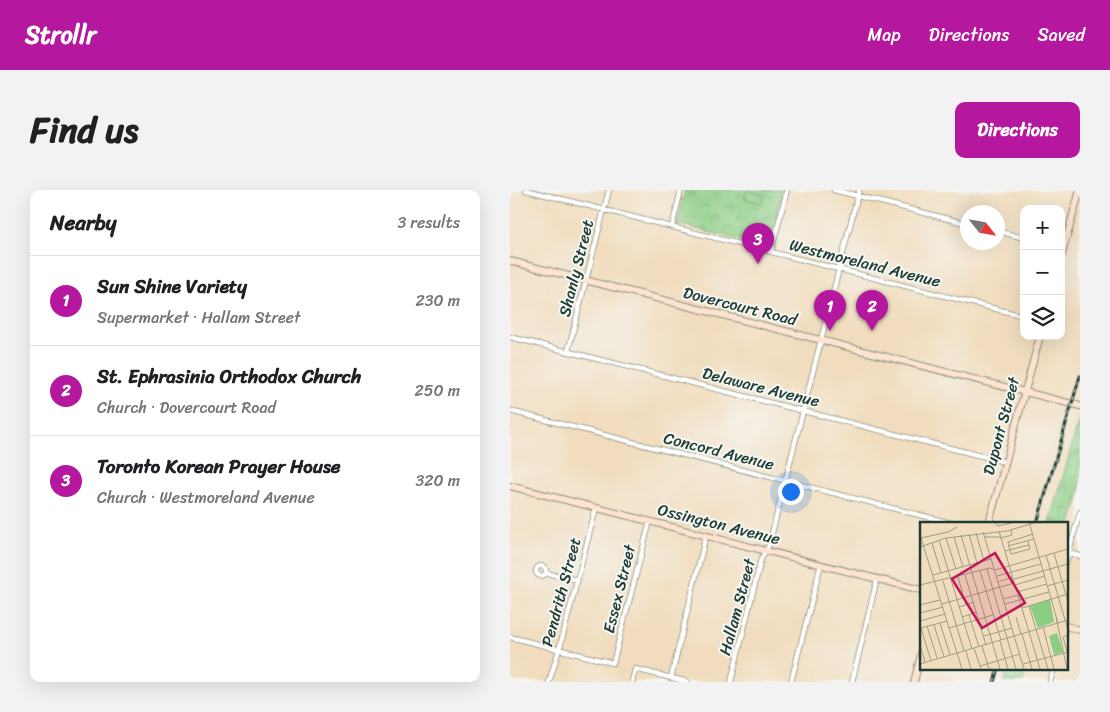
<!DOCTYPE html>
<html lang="en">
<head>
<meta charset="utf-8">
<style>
  :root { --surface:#fff; --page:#f2f2f2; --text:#202124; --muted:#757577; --line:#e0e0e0; --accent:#b5179e }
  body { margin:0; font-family:Sriracha,sans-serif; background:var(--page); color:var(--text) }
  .controls { position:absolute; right:15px; top:15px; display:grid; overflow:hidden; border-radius:10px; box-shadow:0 5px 20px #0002 }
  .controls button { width:45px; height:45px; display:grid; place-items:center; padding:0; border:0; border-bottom:1px solid var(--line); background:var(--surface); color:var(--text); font:25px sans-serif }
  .compass { position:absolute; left:450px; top:15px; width:45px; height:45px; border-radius:50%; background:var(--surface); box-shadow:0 5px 20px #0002; rotate:121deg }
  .you { position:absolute; left:280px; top:301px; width:18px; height:18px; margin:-12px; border:4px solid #fff; border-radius:50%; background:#1a73e8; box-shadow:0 0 0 8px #1a73e833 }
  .badge { display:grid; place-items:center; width:32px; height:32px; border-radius:50%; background:var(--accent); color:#fff; font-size:16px; font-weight:700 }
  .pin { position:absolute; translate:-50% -41px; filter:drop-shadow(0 1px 2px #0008) }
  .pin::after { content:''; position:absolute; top:26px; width:18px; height:15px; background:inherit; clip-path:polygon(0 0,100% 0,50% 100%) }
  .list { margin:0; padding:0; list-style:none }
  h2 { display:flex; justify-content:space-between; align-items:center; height:65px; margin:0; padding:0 20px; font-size:21px }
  h2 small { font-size:16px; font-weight:400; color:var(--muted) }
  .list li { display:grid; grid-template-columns:32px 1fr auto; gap:15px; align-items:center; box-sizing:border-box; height:90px; padding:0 20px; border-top:1px solid var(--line) }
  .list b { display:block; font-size:19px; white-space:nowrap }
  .list p { margin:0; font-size:16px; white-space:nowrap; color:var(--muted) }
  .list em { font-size:16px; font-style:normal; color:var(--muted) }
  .icon { flex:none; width:28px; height:28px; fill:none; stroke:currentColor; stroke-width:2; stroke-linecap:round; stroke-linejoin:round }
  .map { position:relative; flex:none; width:570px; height:492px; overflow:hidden; border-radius:10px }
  header { display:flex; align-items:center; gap:30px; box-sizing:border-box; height:70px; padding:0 25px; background:var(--accent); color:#fff }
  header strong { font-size:24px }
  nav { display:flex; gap:28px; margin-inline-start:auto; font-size:18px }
  .intro { display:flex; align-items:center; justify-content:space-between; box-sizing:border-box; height:120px; padding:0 30px }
  h1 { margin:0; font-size:35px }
  .button { padding:12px 22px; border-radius:10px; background:var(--accent); color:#fff; font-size:18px; font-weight:700 }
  main { display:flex; gap:30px; padding:0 30px }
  aside { flex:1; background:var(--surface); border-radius:10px; box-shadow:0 5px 20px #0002 }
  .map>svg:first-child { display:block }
</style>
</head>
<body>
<header>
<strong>Strollr</strong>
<nav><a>Map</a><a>Directions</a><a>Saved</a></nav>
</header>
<div class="intro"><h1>Find us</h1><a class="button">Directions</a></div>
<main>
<aside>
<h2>Nearby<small>3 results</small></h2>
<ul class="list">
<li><span class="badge">1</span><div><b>Sun Shine Variety</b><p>Supermarket · Hallam Street</p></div><em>230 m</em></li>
<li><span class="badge">2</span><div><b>St. Ephrasinia Orthodox Church</b><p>Church · Dovercourt Road</p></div><em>250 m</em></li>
<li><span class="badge">3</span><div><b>Toronto Korean Prayer House</b><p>Church · Westmoreland Avenue</p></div><em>320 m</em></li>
</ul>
</aside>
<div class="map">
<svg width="570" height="492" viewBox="0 0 570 492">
  <defs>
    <pattern id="park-crowns" width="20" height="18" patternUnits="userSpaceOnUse" patternTransform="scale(1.25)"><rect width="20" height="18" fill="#8ccd84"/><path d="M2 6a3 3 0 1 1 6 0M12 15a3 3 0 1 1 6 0" fill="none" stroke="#72a86d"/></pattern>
  </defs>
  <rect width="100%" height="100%" fill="#f6f6f2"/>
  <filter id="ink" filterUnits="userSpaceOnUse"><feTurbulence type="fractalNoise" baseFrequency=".02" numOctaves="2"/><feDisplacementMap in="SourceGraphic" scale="10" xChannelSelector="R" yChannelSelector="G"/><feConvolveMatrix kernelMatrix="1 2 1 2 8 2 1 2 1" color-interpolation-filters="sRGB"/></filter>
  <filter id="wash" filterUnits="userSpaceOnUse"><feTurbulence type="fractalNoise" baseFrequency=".0096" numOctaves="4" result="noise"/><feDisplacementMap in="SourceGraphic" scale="20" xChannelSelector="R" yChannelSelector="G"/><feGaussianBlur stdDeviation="1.12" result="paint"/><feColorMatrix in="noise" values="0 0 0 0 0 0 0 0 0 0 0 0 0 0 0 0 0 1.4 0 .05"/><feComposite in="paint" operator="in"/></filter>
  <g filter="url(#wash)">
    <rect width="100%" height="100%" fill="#f1ddbe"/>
    <path fill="url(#park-crowns)" stroke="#56855c" d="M175 0H273L259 55 257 57 167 34Z
      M570 226V302L556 352V333H540Z
      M497 478H517L513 492H493Z"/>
    <path fill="#8ccd84" stroke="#56855c" d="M237 1 254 5 252 13 235 9Z"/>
  </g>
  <g filter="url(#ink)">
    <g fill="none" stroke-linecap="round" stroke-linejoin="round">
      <g stroke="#888d79" stroke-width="6">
        <path id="street" d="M16 0 514 126
          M324 0 458 34
          M162 37 171 0
          M488 41 514 48
          M261 62 277 0
          M0 147 495 272
          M58 161 99 0
          M0 221 441 333
          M559 363 570 366
          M556 372 570 322
          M26 381a5 5 0 1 1 10 0a5 5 0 1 1-10 0Z
          M36 383 67 390
          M0 447 103 473 140 331
          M161 488 196 345
          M39 492 51 453 86 318
          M122 492 125 479 178 492
          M221 492 251 369 259 355 349 0
          M281 492 311 374
          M342 492 367 389
          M540 492 544 478"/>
      </g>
      <g stroke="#888d79" stroke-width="8">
        <path id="secondary" d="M551 67 570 0
          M0 71 570 216
          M0 296 411 400
          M479 333 530 146
          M556 436 570 440
          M404 492 411 464"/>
      </g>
      <use href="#street" stroke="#fff" stroke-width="4.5"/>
      <use href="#secondary" stroke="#fde4d1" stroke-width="6"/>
      <g stroke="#1f3d34" stroke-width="3">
        <path id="rail" d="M527 333 570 186
          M484 492 488 478"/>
      </g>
      <use href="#rail" stroke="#f6f6f2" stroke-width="1" stroke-dasharray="4" stroke-linecap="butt"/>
    </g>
  </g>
  <g text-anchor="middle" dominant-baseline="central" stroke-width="4" stroke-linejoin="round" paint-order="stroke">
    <g font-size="16" fill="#1f3d34" stroke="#f6f6f2">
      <text transform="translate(355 73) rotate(14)">Westmoreland Avenue</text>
      <text transform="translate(66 78) rotate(-76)">Shanly Street</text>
      <text transform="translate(230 116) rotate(14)">Dovercourt Road</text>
      <text transform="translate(251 197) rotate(14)">Delaware Avenue</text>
      <text transform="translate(491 236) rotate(-75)">Dupont Street</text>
      <text transform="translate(209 261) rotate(14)">Concord Avenue</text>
      <text transform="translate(209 334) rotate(14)">Ossington Avenue</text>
      <text transform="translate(109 399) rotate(-76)">Essex Street</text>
      <text transform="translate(51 402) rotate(-75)">Pendrith Street</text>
      <text transform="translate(227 417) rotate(-75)">Hallam Street</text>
    </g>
  </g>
  <g transform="translate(410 332)">
    <rect width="148" height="148" fill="#f1ddbe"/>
    <path d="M130 77 134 100 118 106 110 84ZM137 111 143 130 134 133 129 114Z" fill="#8ccd84"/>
    <path fill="none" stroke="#9d9d87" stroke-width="1" d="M74 0 78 4 95 0M109 0 138 101M79 9 97 70 127 62M63 10 104 147M56 11 64 39M49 12 57 41M0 13 42 147M41 13 80 147M34 15 43 45M65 15H81M1 16 28 10 37 5M26 16 36 47M81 16 92 13 91 8M19 18 52 127M108 19 110 27 91 32 88 20 113 12M12 21 21 51M88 24 114 17M0 25 26 16 87 9 117 0M85 29 109 23M134 31 148 80M126 33 148 108M67 47 96 147M60 49 81 118M13 53 71 37M45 53 66 123M77 54 121 42M38 55 46 83M94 57 148 42M23 59 44 129M78 60 93 55M0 63 70 46 75 48 148 27M95 63 125 54M127 64 148 58M83 77 98 73 120 147M22 82 94 61M85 82 129 70M0 83 20 78M109 84 128 147M39 85 54 80M102 86 148 72M0 91 23 85M49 93 59 125M42 95 57 90M96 95 101 112M136 95 147 147M0 99 25 92M20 101 30 133M14 103 24 135M7 104 17 136M123 105 134 147M1 106 11 139M1 106 27 99M29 106 73 93M102 112 112 147M148 113 143 115 148 133M64 114 92 106M80 119 88 147M0 123 5 140M62 124 69 147M54 126 61 147M46 129 51 147M0 142 148 98M103 142 148 130M60 144 100 132"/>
    <path fill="#c2185b" fill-opacity="0.15" stroke="#c2185b" stroke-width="2.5" d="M75 31 105 81 62 106 32 57Z"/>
    <rect width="148" height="148" fill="none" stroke="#1f3d34" stroke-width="2.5"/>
  </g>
</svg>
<div class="controls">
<button>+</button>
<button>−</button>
<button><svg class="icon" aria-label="layers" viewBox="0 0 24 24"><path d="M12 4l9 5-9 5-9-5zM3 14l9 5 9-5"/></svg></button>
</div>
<svg class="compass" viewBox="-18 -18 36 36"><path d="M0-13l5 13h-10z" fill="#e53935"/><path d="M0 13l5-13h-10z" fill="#757577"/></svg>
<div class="you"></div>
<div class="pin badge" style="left:320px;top:141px">1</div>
<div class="pin badge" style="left:362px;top:141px">2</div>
<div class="pin badge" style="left:248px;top:74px">3</div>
</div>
</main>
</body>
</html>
